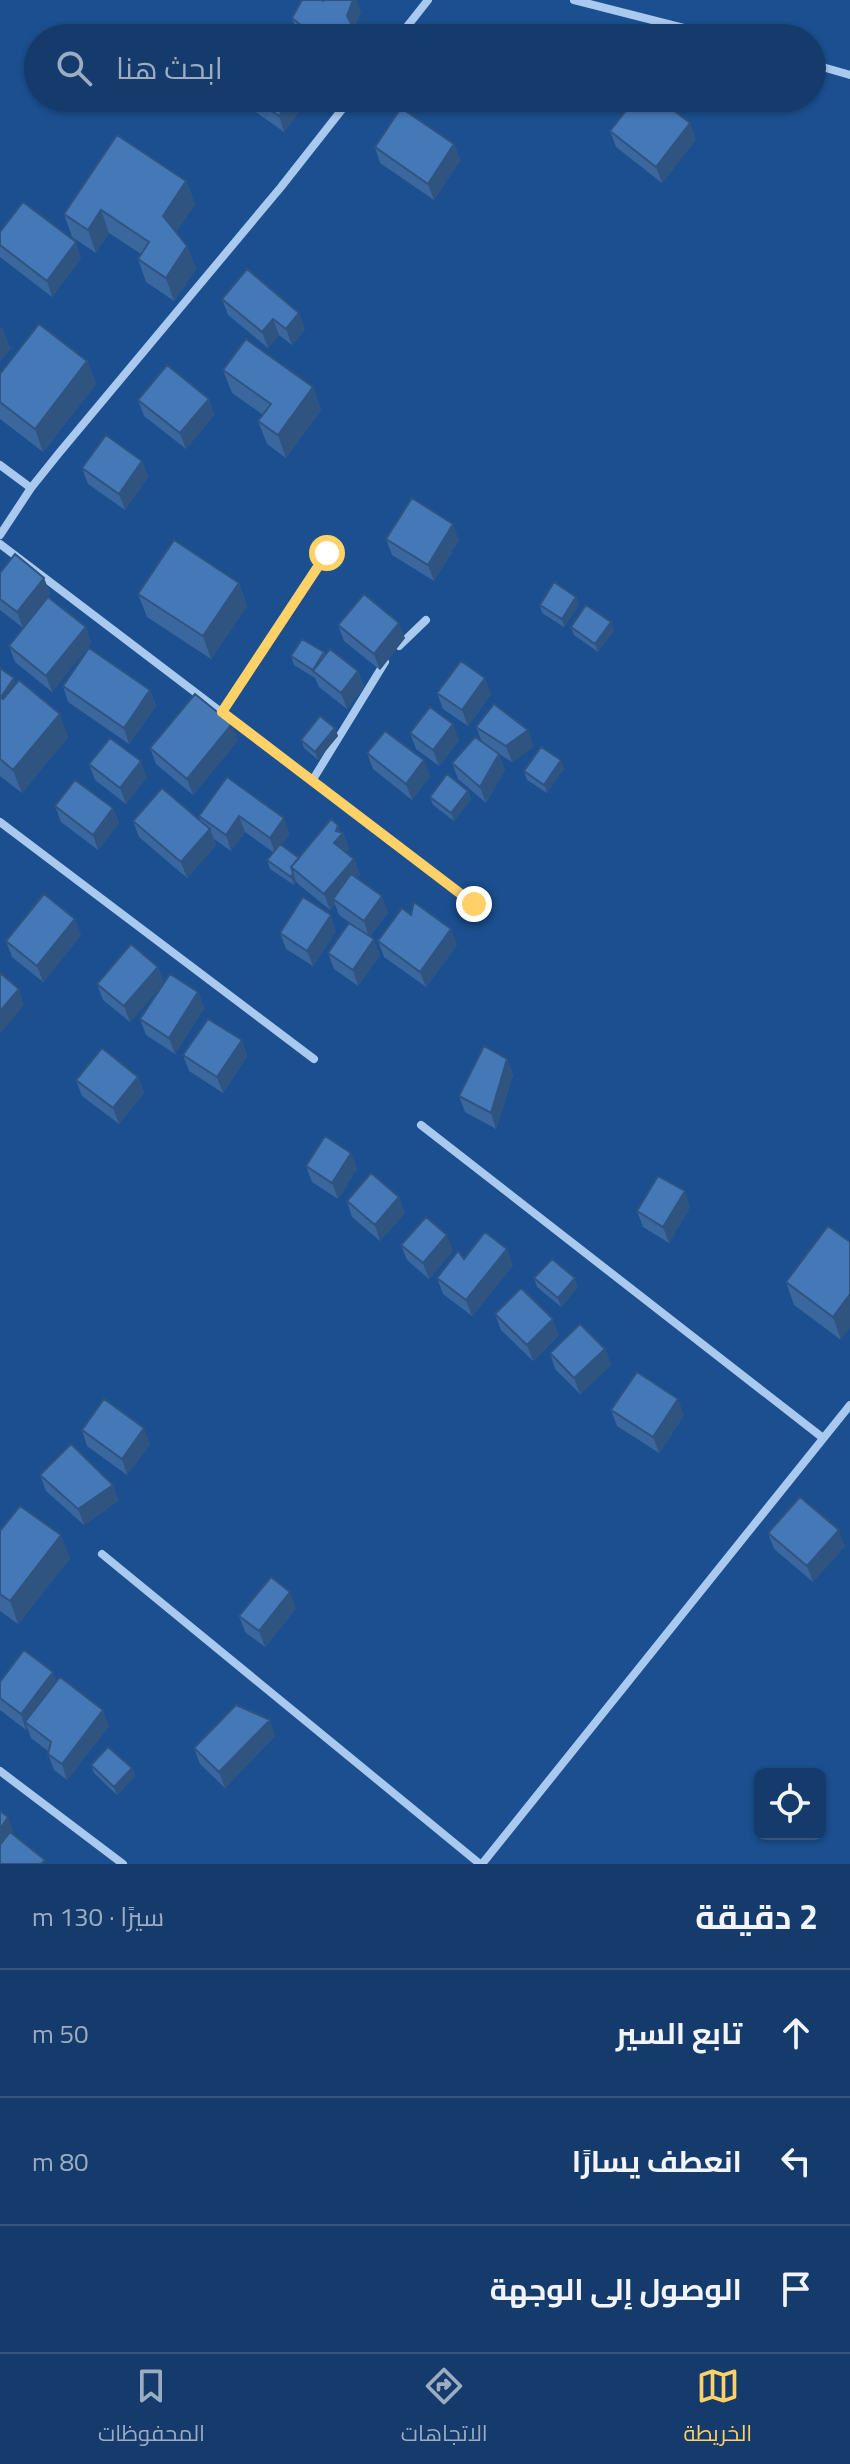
<!DOCTYPE html>
<html lang="ar">
<head>
<meta charset="utf-8">
<style>
  :root { --surface:#143b6b; --page:#214673; --text:#f1f3f6; --muted:#9dadc1; --line:#33557e; --accent:#ffd166 }
  body { margin:0; font-family:"Titillium Web",Cairo,sans-serif; background:var(--page); color:var(--text); direction:rtl }
  .controls { position:absolute; right:24px; bottom:24px; display:grid; overflow:hidden; border-radius:12px; box-shadow:0 2px 6px #0004 }
  .controls button { width:72px; height:72px; display:grid; place-items:center; padding:0; border:0; border-bottom:2px solid var(--line); background:var(--surface); color:var(--text); font:40px sans-serif }
  .stop { position:absolute; width:24px; height:24px; margin:-18px; border:6px solid #ffd166; border-radius:50%; background:#fff }
  .stop.end { background:#ffd166; border-color:#fff; box-shadow:0 2px 8px #0008 }
  .list { margin:0; padding:0; list-style:none }
  h2 { display:flex; justify-content:space-between; align-items:center; height:104px; margin:0; padding:0 32px; font-size:34px }
  h2 small { font-size:26px; font-weight:400; color:var(--muted) }
  .list li { display:grid; grid-template-columns:52px 1fr auto; gap:24px; align-items:center; box-sizing:border-box; height:128px; padding:0 32px; border-top:2px solid var(--line) }
  .list b { display:block; font-size:30px; white-space:nowrap }
  .list em { font-size:26px; font-style:normal; color:var(--muted) }
  .icon { flex:none; width:44px; height:44px; fill:none; stroke:currentColor; stroke-width:2; stroke-linecap:round; stroke-linejoin:round }
  .map { position:relative; flex:none; width:850px; height:1864px; overflow:hidden; direction:ltr }
  .search { position:absolute; background:var(--surface); box-shadow:0 2px 6px #0004; left:24px; right:24px; top:24px; height:88px; display:flex; align-items:center; gap:20px; box-sizing:border-box; padding:0 28px; border-radius:44px; color:var(--muted); font-size:30px }
  .sheet { height:488px; background:var(--surface) }
  nav { display:flex; justify-content:space-around; align-items:center; box-sizing:border-box; height:112px; border-top:2px solid var(--line); background:var(--surface); font-size:22px; color:var(--muted) }
  nav a { display:grid; justify-items:center; gap:4px }
  nav .on { color:var(--accent) }
  .map>svg:first-child { display:block }
</style>
</head>
<body>
<div class="map">
<svg width="850" height="1864" viewBox="0 0 850 1864">
  <rect width="100%" height="100%" fill="#1b4f8f"/>
  <g fill="none" stroke-linecap="round" stroke-linejoin="round">
    <path stroke="#a9c9ee" stroke-width="8" d="M574 0 723 38
      M398 38 428 0
      M812 64 850 75
      M0 465 31 488
      M0 535 31 488 59 453 281 187 351 98
      M0 544 474 904
      M399 646 426 620
      M222 712 327 553
      M312 781 385 662
      M0 822 314 1059
      M421 1125 823 1438
      M102 1554 480 1864
      M0 1771 123 1864
      M482 1864 850 1405"/>
  </g>
  <path fill="#3a679d" d="M323 1 361 11 354 29 358 38H303L298 34 292 18Z
    M236 98H309L284 132Z
    M610 131 696 139 662 183 616 147Z
    M454 144 460 160 434 200 380 163 375 147Z
    M186 181 195 204 176 232 187 246 196 269 174 301 146 282 138 259 141 254 109 233 96 253 72 237 64 214Z
    M0 245 81 258 52 297 0 257Z
    M222 299 305 329 292 345 279 335 268 348 228 315Z
    M87 361 96 384 43 452 0 419V374Z
    M223 370 313 387 321 410 286 458 267 444 258 421 263 415 232 393Z
    M209 399 214 415 186 449 144 416 138 400Z
    M142 461 148 477 125 510 88 484 82 468Z
    M386 539 459 540 434 581 392 555Z
    M0 573 44 578 50 594 42 604 86 627 91 643 52 692 15 662 9 646 23 628 0 610Z
    M239 583 247 606 211 659 147 617 138 594Z
    M576 597 579 605 564 627 542 613 540 605Z
    M338 625 405 638 380 670 344 641Z
    M571 627 614 630 598 652 574 635Z
    M324 652 325 655 358 671 364 687 347 709 319 687 315 678 294 665 291 656Z
    M0 668 68 737 22 793 0 776Z
    M63 686 150 690 156 706 129 744 68 702Z
    M437 693 491 694 468 726 443 709Z
    M476 727 534 746 512 762 491 749 505 770 486 803 458 779 452 763 482 742Z
    M335 728 338 736 318 760 304 748 301 740Z
    M410 733 459 740 439 766 416 749Z
    M238 740 193 795 156 764 150 748Z
    M367 753 430 776 412 800 373 769Z
    M89 764 147 777 126 804 95 780Z
    M564 768 547 793 527 780 524 771Z
    M227 777 290 834 281 845 299 858 338 825 340 832 343 833 349 849 346 852 354 859 360 875 357 878 388 912 370 936 380 955 358 986 334 969 328 953 356 927 339 915 335 904 330 910 297 883 296 881 294 885 270 869 267 860 273 852 245 832 231 851 214 839 216 845 187 878 139 837 133 821H200L199 816Z
    M468 791 471 799 454 821 433 805 430 797Z
    M55 806 113 808 119 823 98 850 61 822Z
    M336 931 313 966 286 949 280 933Z
    M81 935 43 982 12 957 6 941Z
    M378 941 457 945 426 987 384 957Z
    M158 967 164 983 198 992 204 1008 175 1054 146 1035 140 1019 163 984 130 1022 103 1000 97 984Z
    M242 1040 247 1056 223 1093 189 1071 183 1055Z
    M507 1059 513 1075 496 1129 465 1112 459 1096Z
    M138 1077 144 1093 119 1124 82 1096 76 1080Z
    M351 1153 357 1169 338 1199 312 1182 306 1166Z
    M347 1201 405 1213 380 1241 352 1217Z
    M690 1207 669 1243 643 1227 637 1211Z
    M828 1226 841 1340 794 1305 786 1282Z
    M401 1245 453 1251 429 1279 407 1260Z
    M464 1259 513 1265 472 1316 443 1294 437 1278Z
    M534 1278 578 1287 561 1307 537 1287Z
    M495 1314 559 1335 533 1361 501 1330Z
    M605 1349 611 1365 580 1394 555 1369 550 1353Z
    M611 1410 684 1415 659 1453 617 1426Z
    M82 1430 150 1444 127 1475 87 1446Z
    M40 1475 113 1485 118 1501 84 1525 46 1491Z
    M0 1531 70 1558 18 1624 0 1611Z
    M768 1533 845 1546 813 1582 774 1549Z
    M296 1608 265 1647 245 1632 239 1616Z
    M57 1681 109 1726 67 1780 54 1770 48 1754V1751L31 1738 28 1729 26 1730 0 1710V1682Z
    M275 1736 225 1788 200 1764 194 1748Z
    M91 1765 132 1768 135 1776 117 1795 94 1773Z"/>
  <path fill="#305480" d="M353 0H357L361 11 353 32 347 16Z
    M291 98H309L284 132 279 116Z
    M690 123 696 139 662 183 656 167Z
    M454 144 460 160 434 200 428 184Z
    M186 181 195 204 171 239 163 216Z
    M101 210 109 233 96 253 88 230Z
    M76 242 81 258 52 297 47 281Z
    M187 246 196 269 174 301 166 278Z
    M299 313 305 329 292 345 286 329Z
    M273 319 279 335 268 348 262 332Z
    M2 326 11 349 0 362V329Z
    M87 361 96 384 43 452 35 429Z
    M313 387 321 410 286 458 278 435Z
    M209 399 214 415 186 449 180 433Z
    M142 461 148 477 125 510 119 494Z
    M453 524 459 540 434 581 428 565Z
    M44 578 50 594 23 628 17 612Z
    M239 583 247 606 211 659 203 636Z
    M576 597 579 605 564 627 562 619Z
    M611 622 614 630 598 652 595 644Z
    M399 623 405 638 380 670 374 654Z
    M86 627 91 643 52 692 46 676Z
    M358 671 364 687 347 709 341 693Z
    M14 678 20 693 2 719 0 698Z
    M485 678 491 694 468 726 462 710Z
    M150 690 156 706 129 744 124 728Z
    M60 714 68 737 22 793 13 770Z
    M232 724 238 740 193 795 187 779Z
    M453 724 459 740 439 766 433 750Z
    M335 728 338 736 318 760 315 752Z
    M528 730 534 746 512 762 506 746Z
    M499 754 505 770 486 803 480 787Z
    M424 760 430 776 412 800 406 784Z
    M561 760 564 768 547 793 544 785Z
    M141 761 147 777 126 804 120 788Z
    M468 791 471 799 454 821 451 813Z
    M113 808 119 823 98 850 93 835Z
    M239 816 245 832 231 851 226 835Z
    M284 818 290 834 275 854 270 838Z
    M338 825 341 835 343 833 349 849 340 859 334 843Z
    M210 829 216 845 187 878 181 862Z
    M354 859 360 875 337 902 333 899 335 904 330 910 324 894Z
    M293 873 296 881 294 885 291 877Z
    M382 896 388 912 369 937 364 921Z
    M331 915 336 931 313 966 307 951Z
    M75 919 81 935 43 982 37 966Z
    M451 929 457 945 426 987 420 972Z
    M374 939 380 955 358 986 353 970Z
    M158 967 164 983 130 1022 124 1006Z
    M19 989 24 1005 0 1034V1011Z
    M198 992 204 1008 175 1054 169 1038Z
    M242 1040 247 1056 223 1093 217 1077Z
    M507 1059 513 1075 496 1129 491 1113Z
    M138 1077 144 1093 119 1124 113 1108Z
    M351 1153 357 1169 338 1199 332 1183Z
    M685 1191 690 1207 669 1243 663 1227Z
    M399 1197 405 1213 380 1241 375 1225Z
    M447 1235 453 1251 429 1279 423 1263Z
    M507 1249 513 1265 472 1316 466 1300Z
    M575 1278 578 1287 561 1307 558 1298Z
    M850 1294V1328L841 1340 833 1317Z
    M553 1319 559 1335 533 1361 527 1345Z
    M605 1349 611 1365 580 1394 574 1378Z
    M678 1399 684 1415 659 1453 653 1437Z
    M144 1428 150 1444 127 1475 122 1459Z
    M113 1485 118 1501 84 1525 78 1509Z
    M839 1530 845 1546 813 1582 807 1566Z
    M61 1535 70 1558 18 1624 10 1601Z
    M290 1592 296 1608 265 1647 259 1631Z
    M53 1672 59 1688 25 1722 28 1729 26 1730 21 1714Z
    M103 1710 109 1726 67 1780 62 1764Z
    M270 1720 275 1736 225 1788 219 1772Z
    M132 1768 135 1776 117 1795 114 1787Z
    M8 1817 14 1833 0 1854V1829Z"/>
  <path fill="#4478b7" stroke="#305480" stroke-width="2" d="M302 0H321L323 1 325 0H353L347 16 357 35 356 38H317L292 18Z
    M260 28 273 38H253Z
    M253 98H291L279 116Z
    M636 98H657L690 123 656 167 610 131Z
    M401 108 454 144 428 184 375 147Z
    M117 135 186 181 163 216 187 246 166 278 138 259 149 242 101 210 88 230 64 214Z
    M23 202 76 242 47 281 0 245V232Z
    M247 269 299 313 286 329 273 319 262 332 222 299Z
    M39 324 87 361 35 429 0 402V374Z
    M246 339 313 387 278 435 258 421 271 404 223 370Z
    M167 365 209 399 180 433 138 400Z
    M106 435 142 461 119 494 82 468Z
    M412 498 453 524 428 565 386 539Z
    M174 540 239 583 203 636 138 594Z
    M15 554 44 578 17 612 0 599V573Z
    M554 582 576 597 562 619 540 605Z
    M364 594 399 623 374 654 338 625Z
    M48 597 86 627 46 676 9 646Z
    M586 605 611 622 595 644 571 627Z
    M302 639 324 652 313 670 291 656Z
    M89 648 150 690 124 728 63 686Z
    M330 649 358 671 341 693 313 671Z
    M461 661 485 678 462 710 437 693Z
    M0 668 14 678 1 697 0 696Z
    M19 680 60 714 13 770 0 759V696L3 699Z
    M195 694 232 724 187 779 150 748Z
    M494 704 528 730 506 746 476 727Z
    M430 707 453 724 433 750 410 733Z
    M320 716 335 728 315 752 301 740Z
    M385 731 424 760 406 784 367 753Z
    M475 737 499 754 480 787 452 763Z
    M110 738 141 761 120 788 89 764Z
    M541 747 561 760 544 785 524 771Z
    M447 774 468 791 451 813 430 797Z
    M227 777 284 818 270 838 239 816 226 835 199 816Z
    M75 780 113 808 93 835 55 806Z
    M162 788 210 829 181 862 133 821Z
    M331 819 338 825 336 831 343 833 334 843 354 859 324 894 291 867Z
    M280 844 299 858 291 867 293 873 291 877 267 860Z
    M351 874 382 896 364 921 333 899Z
    M44 894 75 919 37 966 6 941Z
    M303 897 331 915 307 951 280 933Z
    M414 902 451 929 420 972 378 941 402 908 411 915Z
    M349 923 374 939 353 970 328 953Z
    M131 944 158 967 124 1006 97 984Z
    M0 973 19 989 0 1011Z
    M170 974 198 992 169 1038 140 1019Z
    M208 1019 242 1040 217 1077 183 1055Z
    M484 1046 507 1059 491 1113 459 1096Z
    M102 1048 138 1077 113 1108 76 1080Z
    M325 1136 351 1153 332 1183 306 1166Z
    M371 1173 399 1197 375 1225 347 1201Z
    M658 1176 685 1191 663 1227 637 1211Z
    M426 1217 447 1235 423 1263 401 1245Z
    M828 1226 850 1242V1294L833 1317 786 1282Z
    M485 1232 507 1249 466 1300 437 1278 458 1251 464 1259Z
    M552 1259 575 1278 558 1298 534 1278Z
    M521 1288 553 1319 527 1345 495 1314Z
    M580 1324 605 1349 574 1378 550 1353Z
    M637 1372 678 1399 653 1437 611 1410Z
    M104 1399 144 1428 122 1459 82 1430Z
    M71 1444 113 1485 78 1509 40 1475Z
    M800 1497 839 1530 807 1566 768 1533Z
    M20 1506 61 1535 10 1601 0 1594V1531Z
    M271 1577 290 1592 259 1631 239 1616Z
    M24 1650 53 1672 21 1714 0 1698V1682Z
    M60 1677 103 1710 62 1764 48 1754 51 1742 25 1722Z
    M236 1705 270 1720 219 1772 194 1748Z
    M108 1747 132 1768 114 1787 91 1765Z
    M0 1811 8 1817 0 1829Z
    M10 1832 45 1860 41 1864H0V1845Z"/>
  <g fill="none" stroke-linecap="round" stroke-linejoin="round">
    <path stroke="#ffd166" stroke-width="10" d="M327 553 222 712 474 904"/>
  </g>
</svg>
<div class="controls">
<button><svg class="icon" aria-label="locate" viewBox="0 0 24 24"><circle cx="12" cy="12" r="6"/><path d="M12 2v4M12 18v4M2 12h4M18 12h4"/></svg></button>
</div>
<div class="stop" style="left:327px;top:553px"></div>
<div class="stop end" style="left:474px;top:904px"></div>
<div class="search"><svg class="icon" aria-label="search" viewBox="0 0 24 24"><circle cx="10" cy="10" r="6"/><path d="M15 15l6 6"/></svg>ابحث هنا</div>
</div>
<section class="sheet">
<h2>2 دقيقة<small>سيرًا · 130 m</small></h2>
<ul class="list">
<li><svg class="icon" aria-label="ahead" viewBox="0 0 24 24"><path d="M12 20V5M6 11l6-6 6 6"/></svg><div><b>تابع السير</b></div><em>50 m</em></li>
<li><svg class="icon" aria-label="left" viewBox="0 0 24 24"><path d="M17 20v-9H6M10 6l-5 5 5 5"/></svg><div><b>انعطف يسارًا</b></div><em>80 m</em></li>
<li><svg class="icon" aria-label="arrive" viewBox="0 0 24 24"><path d="M6 21V4h12l-3 4 3 4H6"/></svg><div><b>الوصول إلى الوجهة</b></div></li>
</ul>
</section>
<nav>
<a class="on"><svg class="icon" aria-label="map" viewBox="0 0 24 24"><path d="M3 6l6-2 6 2 6-2v14l-6 2-6-2-6 2zM9 4v14M15 6v14"/></svg>الخريطة</a>
<a><svg class="icon" aria-label="directions" viewBox="0 0 24 24"><path d="M12 3l9 9-9 9-9-9zM9 14v-3h6M13 9l2 2-2 2"/></svg>الاتجاهات</a>
<a><svg class="icon" aria-label="saved" viewBox="0 0 24 24"><path d="M7 4h10v16l-5-4-5 4z"/></svg>المحفوظات</a>
</nav>
</body>
</html>
